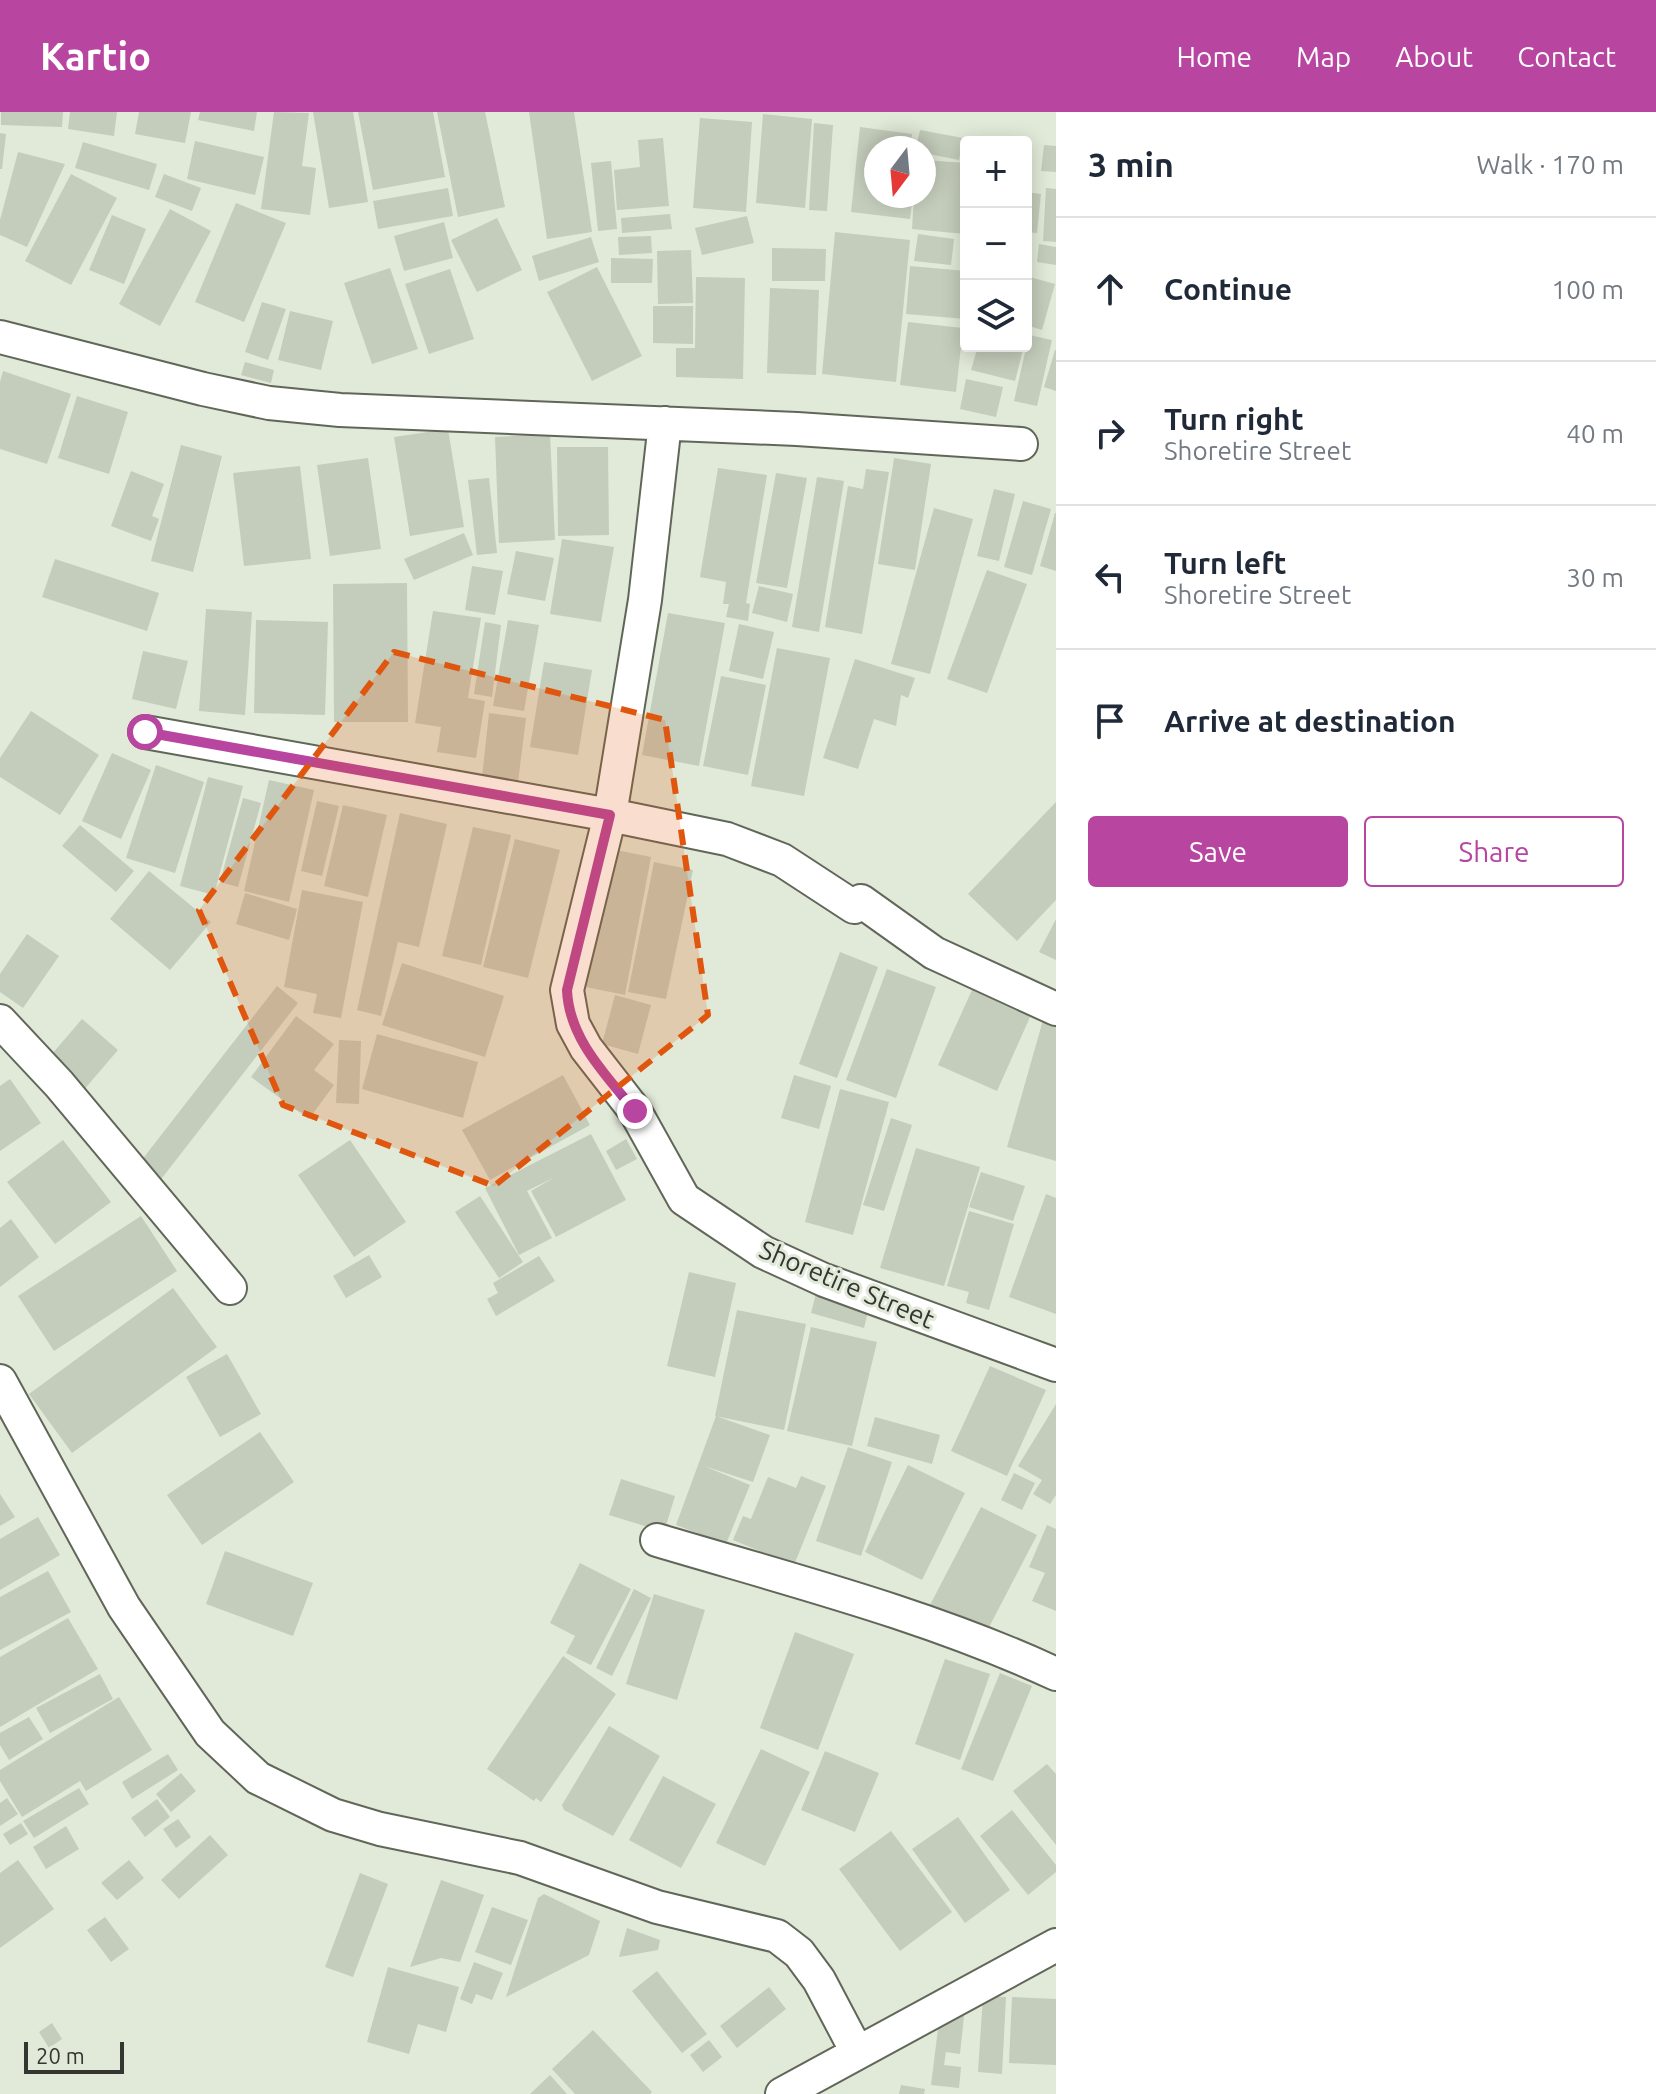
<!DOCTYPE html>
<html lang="en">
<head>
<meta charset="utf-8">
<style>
  :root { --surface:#fff; --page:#f6f6f7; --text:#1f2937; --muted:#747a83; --line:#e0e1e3; --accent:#b8459f }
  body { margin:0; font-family:Ubuntu,sans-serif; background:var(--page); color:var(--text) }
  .controls { position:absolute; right:24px; top:24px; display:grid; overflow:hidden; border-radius:8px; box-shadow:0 4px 20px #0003 }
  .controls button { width:72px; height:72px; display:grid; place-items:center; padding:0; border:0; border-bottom:2px solid var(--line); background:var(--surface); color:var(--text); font:40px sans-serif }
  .compass { position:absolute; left:864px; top:24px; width:72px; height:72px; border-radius:50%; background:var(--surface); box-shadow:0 4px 20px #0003; rotate:196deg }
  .scale { position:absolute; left:24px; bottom:20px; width:100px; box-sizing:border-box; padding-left:8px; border:4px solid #343731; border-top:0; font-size:22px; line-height:28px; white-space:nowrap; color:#343731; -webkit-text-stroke:6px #e1e9d8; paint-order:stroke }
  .stop { position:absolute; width:24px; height:24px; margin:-18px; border:6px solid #b8459f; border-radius:50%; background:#fff }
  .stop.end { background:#b8459f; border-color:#fff; box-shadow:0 2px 8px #0008 }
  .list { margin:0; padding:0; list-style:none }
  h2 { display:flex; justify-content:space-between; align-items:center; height:104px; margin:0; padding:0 32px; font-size:34px }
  h2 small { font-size:26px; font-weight:400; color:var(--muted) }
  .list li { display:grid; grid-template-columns:52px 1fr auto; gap:24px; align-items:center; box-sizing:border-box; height:144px; padding:0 32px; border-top:2px solid var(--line) }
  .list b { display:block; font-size:30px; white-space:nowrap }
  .list p { margin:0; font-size:26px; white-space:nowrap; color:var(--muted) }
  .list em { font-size:26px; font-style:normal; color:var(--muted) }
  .actions { display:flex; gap:16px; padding:24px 32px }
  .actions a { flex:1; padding:18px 0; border:2px solid var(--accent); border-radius:8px; text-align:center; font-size:28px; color:var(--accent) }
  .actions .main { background:var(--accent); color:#fff }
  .icon { flex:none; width:44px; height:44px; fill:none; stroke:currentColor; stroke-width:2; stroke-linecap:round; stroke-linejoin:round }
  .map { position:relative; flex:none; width:1056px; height:1982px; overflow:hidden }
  header { display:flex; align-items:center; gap:48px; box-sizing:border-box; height:112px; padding:0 40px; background:var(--accent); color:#fff }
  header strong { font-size:38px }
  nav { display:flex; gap:44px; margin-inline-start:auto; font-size:28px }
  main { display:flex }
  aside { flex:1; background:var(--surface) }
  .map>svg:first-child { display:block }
</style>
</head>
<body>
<header>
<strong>Kartio</strong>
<nav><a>Home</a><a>Map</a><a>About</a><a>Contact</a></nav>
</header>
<main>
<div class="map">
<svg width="1056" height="1982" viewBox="0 0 1056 1982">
  <rect width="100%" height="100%" fill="#e1e9d8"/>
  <path fill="#c4ccbb" d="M1 0H63L62 15 1 13Z
    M70 0H117L114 24 68 17Z
    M139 0H191L185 31 135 22Z
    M200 0H257L254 19 198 8Z
    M274 0 309 1 302 54 316 56 310 103 261 97Z
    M313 0H353L368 90 329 96Z
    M358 0H433L445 65 373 78Z
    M437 0H485L505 95 458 105Z
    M529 0H574L592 120 547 127Z
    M763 2 812 7 805 96 756 91Z
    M700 6 752 10 746 100 693 96Z
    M814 11 833 13 827 99 809 98Z
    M860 15 912 22 910 36H876V84H913L910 107 851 100Z
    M920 18 963 26 959 48 924 41V36H916Z
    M0 21 6 22 2 57H0Z
    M663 26 669 94 617 98 614 58 640 55 638 28Z
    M195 29 264 45 255 83 187 67Z
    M83 30 157 52 149 78 75 56Z
    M1044 33 1056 34V60L1041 59Z
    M18 40 65 52 27 135 0 123V108Z
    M924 48 966 51 965 122 912 117 914 84H924Z
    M611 49 617 117 598 119 591 51Z
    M71 62 117 86 71 173 25 149Z
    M164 62 201 76 192 99 155 85Z
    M448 76 453 104 378 117 373 89Z
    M1046 76 1056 77V130L1043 129Z
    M1026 80 1041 82 1037 121 1026 120Z
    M236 91 286 111 244 210 195 190Z
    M170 97 211 119 160 214 119 192Z
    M670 102 672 117 622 121 621 106Z
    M112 103 146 117 124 172 89 158Z
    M747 104 754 131 702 143 695 116Z
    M497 106 522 158 477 180 451 128Z
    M444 110 453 146 404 159 394 124Z
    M835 120 910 128 896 270 822 262Z
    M918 122 954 127 951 153 914 149Z
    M651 124 652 141 619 143 618 125Z
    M591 125 599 150 539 169 532 144Z
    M1039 132 1056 135V153L1037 150Z
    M772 136 826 137 825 169H772Z
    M691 138 693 191 658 192 657 139Z
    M611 146 653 147 652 171H611Z
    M910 154 966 159V207L906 202Z
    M597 155 642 244 592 269 547 180Z
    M390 156 418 237 372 252 344 171Z
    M450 157 474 227 429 242 405 172Z
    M1026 164 1055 172 1042 218 1026 213Z
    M696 165 745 166 743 267 676 265V236H695Z
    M770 176 819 178 816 263 767 261Z
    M262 190 286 197 268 248 245 240Z
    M653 194H693V232L653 231Z
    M290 199 333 209 321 258 278 248Z
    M908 210 963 216 956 280 900 273Z
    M1029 223 1052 228 1037 294 1014 289Z
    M978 234H1024L1015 269 971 258Z
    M1055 238H1056V279L1044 275Z
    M245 250 274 258 271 271 241 263Z
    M3 259 71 282 47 352 0 337V270Z
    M966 267 1003 275 996 305 960 297Z
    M77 284 128 300 109 362 58 346Z
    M448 317 464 415 410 424 394 325Z
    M550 322 555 428 499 431 495 325Z
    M181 333 222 344 193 460 151 449Z
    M557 335H608L609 423 558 424Z
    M368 346 381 437 330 444 317 353Z
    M894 346 931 352 915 458 878 452Z
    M300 354 311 447 244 454 233 361Z
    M718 356 767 363 746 491 750 492 748 509 726 505 729 492H723L726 470 700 465Z
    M866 357 889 360 862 522 825 515 848 374 863 377Z
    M131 359 164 372 152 404 159 407 151 429 111 414Z
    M776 361 807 366 787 476 756 471Z
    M817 365 844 369 819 520 792 515Z
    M489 366 497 441 477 443 468 368Z
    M994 377 1015 382 999 449 977 444Z
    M1023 389 1051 397 1032 463 1004 455Z
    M934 396 973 407 930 562 891 552Z
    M1055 401H1056V459L1040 454Z
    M464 421 473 443 414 468 404 447Z
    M562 427 614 435 601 510 550 502Z
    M516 439 554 446 545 489 507 482Z
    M55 447 159 481 147 519 42 485Z
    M472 454 503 459 495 503 465 498Z
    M987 458 1027 472 987 581 947 567Z
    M407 471 408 610H334L333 472Z
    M759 474 793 482 787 510 752 501Z
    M206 497 252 500 245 603 199 599Z
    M433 499 481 506 468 586 485 589 476 646 437 640 441 615 415 611Z
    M668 501 725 511 699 654 642 643Z
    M256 508 328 510 325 603 254 601Z
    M508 508 539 513 524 599 493 594Z
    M485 510 501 513 492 585 474 582Z
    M739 512 774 520 763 567 729 559Z
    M777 536 830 546 804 684 751 674Z
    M143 539 188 549 176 597 132 587Z
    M855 547 915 566 908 586 901 583 896 614 874 607 858 657 823 646Z
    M544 550 592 558 578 643 530 635Z
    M721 564 766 573 748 663 703 654Z
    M31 599 99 643 60 703 0 665V646Z
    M489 601 526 606 518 670 482 665Z
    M112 641 151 658 121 727 82 709Z
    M156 653 204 670 175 761 126 746Z
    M208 665 243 674 214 783 180 774Z
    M269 668 314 678 289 790 244 779Z
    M243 686 261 691 238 775 220 770Z
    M317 689 339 694 322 764 301 759Z
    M1056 690V788L1017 829 968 782Z
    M343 693 387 703 368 785 324 774Z
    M400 701 447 712 419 835 398 830 381 904 357 898Z
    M80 713 134 759 116 780 62 734Z
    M473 715 511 723 481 853 442 844Z
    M515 727 560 738 528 866 483 855Z
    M606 736 651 745 625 883 581 874Z
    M654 750 693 758 666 887 628 880Z
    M149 759 211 810 170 858 110 807Z
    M302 778 363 790 341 906 313 901 317 882 284 875Z
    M245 781 297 797 289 828 236 812Z
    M1056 807V848L1039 840Z
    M27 822 59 844 23 896 0 880V862Z
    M840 840 878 855 837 966 799 952Z
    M402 851 504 884 485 945 382 913Z
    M887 857 936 875 896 986 846 968Z
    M277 874 298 891 155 1075 134 1058Z
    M972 878 1030 905 997 979 938 953Z
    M615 883 651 893 638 942 602 932Z
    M296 904 334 932 314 958 334 973 309 1007 251 965Z
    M82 907 118 938 82 980 46 949Z
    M1043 908 1056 912V1049L1007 1035Z
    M377 922 478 950 463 1006 362 977Z
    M339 928 361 929 359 992 336 991Z
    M563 963 590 1013 490 1068 462 1018Z
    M794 963 831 974 819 1017 781 1006Z
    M10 967 41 1011 0 1039V974Z
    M840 977 889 990 853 1123 805 1110Z
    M891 1006 912 1013 884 1099 863 1093Z
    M591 1022 626 1088 556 1125 531 1079 555 1065 527 1079 552 1126 519 1143 485 1076Z
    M626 1027 637 1047 616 1058 606 1039Z
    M63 1028 111 1090 55 1132 7 1070Z
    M350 1028 406 1110 354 1145 298 1063Z
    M916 1036 980 1055 944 1174 880 1156Z
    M981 1060 1025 1074 1013 1109 969 1095Z
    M1046 1082 1056 1086V1202L1009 1185Z
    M480 1084 523 1150 499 1166 455 1100Z
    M969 1099 1014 1112 989 1198 966 1191 969 1180 947 1174Z
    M141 1104 177 1159 54 1239 18 1184Z
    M11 1107 39 1145 0 1175V1116Z
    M369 1143 382 1165 346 1186 333 1164Z
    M539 1144 555 1169 496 1204 487 1187 498 1181 493 1171Z
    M689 1160 736 1171 715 1265 667 1254Z
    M173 1176 217 1235 72 1341 29 1282Z
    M817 1177 870 1192 864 1216 811 1201Z
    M737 1198 806 1212 784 1318 715 1304Z
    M811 1215 877 1230 852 1334 787 1319Z
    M227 1242 261 1302 220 1325 186 1265Z
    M990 1254 1046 1278 1007 1364 951 1339Z
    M1056 1292V1383L1050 1392 1033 1382 1042 1368 1018 1354Z
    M716 1304 770 1323 753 1370 704 1354 750 1373 726 1432 676 1413Z
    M875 1305 940 1323 932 1352 867 1334Z
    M260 1320 294 1370 202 1433 167 1383Z
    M848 1335 892 1350 861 1444 816 1429Z
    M908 1353 965 1381 922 1468 865 1440Z
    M1014 1361 1035 1371 1022 1398 1001 1388Z
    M801 1364 826 1374 794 1453 733 1428 743 1404 751 1407 768 1365 796 1376Z
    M621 1367 675 1384 664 1420 609 1403Z
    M0 1382 15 1405 0 1414Z
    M981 1395 1037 1423 986 1521 930 1493Z
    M38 1405 60 1443 0 1478V1427Z
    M1047 1413 1056 1417V1499L1032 1489 1045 1461 1029 1455Z
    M225 1439 313 1471 293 1524 206 1492Z
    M580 1451 631 1477 591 1553 566 1541 575 1524 550 1511Z
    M48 1459 71 1500 0 1538V1485Z
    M634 1477 651 1486 612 1564 596 1556Z
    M654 1482 705 1498 677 1588 626 1572Z
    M68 1506 98 1557 0 1615V1545Z
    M795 1520 854 1542 818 1638 760 1616Z
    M563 1544 616 1582 541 1690 536 1686 534 1689 487 1657Z
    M945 1547 990 1562 960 1648 915 1632Z
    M1000 1561 1032 1574 993 1669 961 1657Z
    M100 1562 113 1587 50 1621 36 1596Z
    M119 1585 152 1638 86 1679 80 1669 22 1705 0 1669V1658Z
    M29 1605 43 1627 9 1648 0 1633V1621Z
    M609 1614 660 1644 613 1724 564 1698 562 1693Z
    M761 1637 810 1660 765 1754 716 1731Z
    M825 1639 879 1661 855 1720 801 1698Z
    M168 1642 178 1658 132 1687 122 1670Z
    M1047 1652 1056 1662V1733L1013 1679Z
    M181 1661 196 1679 171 1700 156 1682Z
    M663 1664 716 1692 681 1756 629 1728Z
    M79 1676 89 1692 34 1726 23 1709Z
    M7 1686 18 1702 0 1714V1691Z
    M157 1687 170 1705 145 1725 131 1706Z
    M1012 1698 1056 1753V1760L1028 1783 980 1724Z
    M958 1705 1010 1778 965 1811 912 1737Z
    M178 1707 191 1725 176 1736 163 1717Z
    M21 1711 28 1722 10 1733 3 1722Z
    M66 1714 79 1737 46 1757 33 1735Z
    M891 1719 952 1800 900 1839 839 1757Z
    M210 1723 228 1743 179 1787 161 1768Z
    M18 1748 54 1797 0 1836V1761Z
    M129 1748 144 1766 117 1788 101 1771Z
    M360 1761 388 1772 353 1865 325 1855Z
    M441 1768 484 1783 460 1850 441 1846 410 1855Z
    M544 1782 600 1809 589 1843 506 1885 538 1786Z
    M492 1795 528 1808 511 1853 475 1840Z
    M105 1805 129 1837 111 1850 87 1818Z
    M627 1816 660 1828 658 1838 619 1845Z
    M474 1850 503 1861 492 1888 476 1882 472 1892 460 1887Z
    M388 1855 459 1875 446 1920 418 1912 409 1942 367 1930Z
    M657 1859 707 1922 682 1941 632 1879Z
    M769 1875 786 1897 737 1936 720 1914Z
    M983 1884 1006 1885 1002 1962 978 1960Z
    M1012 1885 1056 1887V1953L1009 1951Z
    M940 1901 964 1904 960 1942 946 1940 944 1953 961 1955 959 1976 931 1973Z
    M52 1911 62 1927 49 1936 39 1920Z
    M593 1918 652 1980 650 1982H575L552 1957Z
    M709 1928 722 1945 703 1960 690 1943Z
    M550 1963 567 1982H530Z
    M901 1973 925 1977 924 1982H899Z"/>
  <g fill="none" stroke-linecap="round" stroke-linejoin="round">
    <g stroke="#606758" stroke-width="36">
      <path id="street" d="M0 225 203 277 269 291 340 298 797 317 1021 332
        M665 311 645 488 610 703 567 878 573 912 586 936 635 999 684 1087 763 1140 824 1168 1056 1253
        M145 620 610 703 727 727 782 748 854 795 861 789 934 841 1056 897
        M0 909 59 972 230 1176
        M0 1269 124 1495 210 1621 258 1666 333 1703 380 1717 520 1746 657 1795 777 1824 799 1841 819 1868 857 1940
        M657 1428C791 1468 929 1503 1056 1562
        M782 1982 1056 1833"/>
    </g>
    <use href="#street" stroke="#fff" stroke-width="32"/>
  </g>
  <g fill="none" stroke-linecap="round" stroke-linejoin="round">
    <path stroke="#b8459f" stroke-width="10" d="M145 620 610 703 567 878C569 927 606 963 635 999"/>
  </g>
  <path fill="#df570e" fill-opacity="0.2" stroke="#df570e" stroke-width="6" stroke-dasharray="16 10" stroke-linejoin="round" d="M394 540 665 608 708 903 494 1074 283 993 199 798Z"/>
  <g text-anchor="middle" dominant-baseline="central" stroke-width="6" stroke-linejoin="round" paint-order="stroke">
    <g font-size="26" fill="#343731" stroke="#e1e9d8">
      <text transform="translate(847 1172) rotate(23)">Shoretire Street</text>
    </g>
  </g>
</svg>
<div class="controls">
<button>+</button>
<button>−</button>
<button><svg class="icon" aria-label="layers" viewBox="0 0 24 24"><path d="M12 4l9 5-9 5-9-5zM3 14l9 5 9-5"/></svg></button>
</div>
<svg class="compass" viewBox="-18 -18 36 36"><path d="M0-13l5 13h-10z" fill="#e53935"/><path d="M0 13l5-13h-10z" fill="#747a83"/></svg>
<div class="scale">20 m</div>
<div class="stop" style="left:145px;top:620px"></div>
<div class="stop end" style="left:635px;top:999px"></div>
</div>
<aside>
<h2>3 min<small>Walk · 170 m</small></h2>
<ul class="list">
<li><svg class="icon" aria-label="ahead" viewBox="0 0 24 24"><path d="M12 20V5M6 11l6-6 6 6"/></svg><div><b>Continue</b></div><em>100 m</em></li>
<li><svg class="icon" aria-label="right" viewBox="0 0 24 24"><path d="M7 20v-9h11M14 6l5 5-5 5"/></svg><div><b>Turn right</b><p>Shoretire Street</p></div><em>40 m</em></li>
<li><svg class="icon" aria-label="left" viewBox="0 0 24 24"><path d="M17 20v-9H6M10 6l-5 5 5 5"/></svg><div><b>Turn left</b><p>Shoretire Street</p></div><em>30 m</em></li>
<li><svg class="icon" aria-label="arrive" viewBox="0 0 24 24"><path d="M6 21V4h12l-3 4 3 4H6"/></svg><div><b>Arrive at destination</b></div></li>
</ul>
<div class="actions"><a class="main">Save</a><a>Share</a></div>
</aside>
</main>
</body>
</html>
